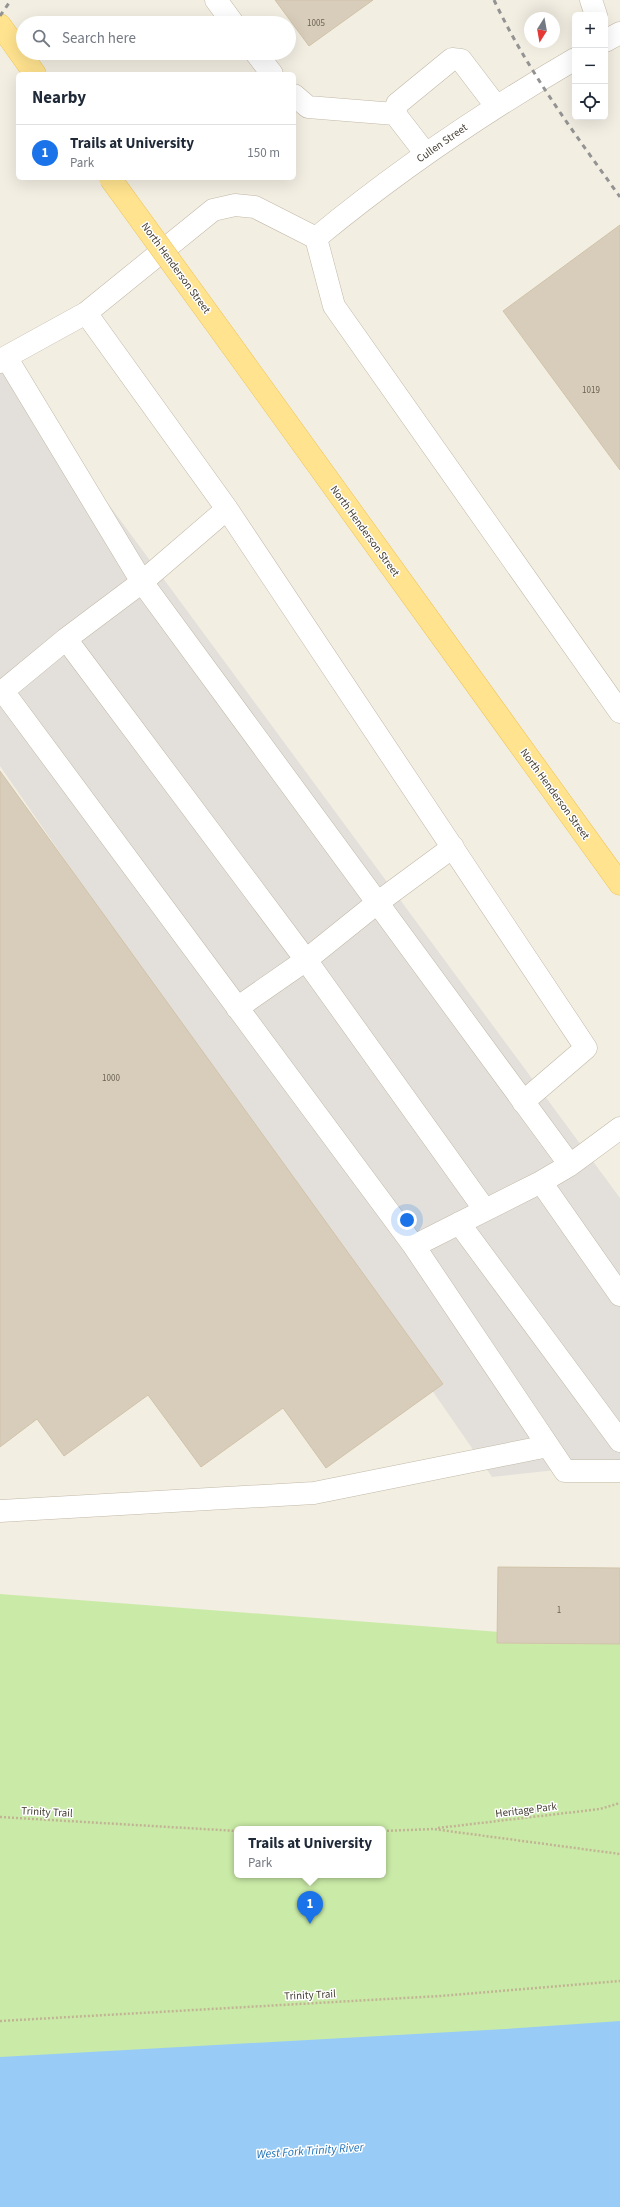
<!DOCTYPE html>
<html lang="en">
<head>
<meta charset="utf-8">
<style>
  :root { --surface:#fff; --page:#f2f2f3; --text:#1f2937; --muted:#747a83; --line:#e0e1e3; --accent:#1a73e8 }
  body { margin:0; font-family:"Source Sans 3",sans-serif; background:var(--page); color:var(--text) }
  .controls { position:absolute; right:12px; top:12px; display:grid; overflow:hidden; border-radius:6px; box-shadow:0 4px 16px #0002 }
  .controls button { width:36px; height:36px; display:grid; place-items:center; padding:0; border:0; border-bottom:1px solid var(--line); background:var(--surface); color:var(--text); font:20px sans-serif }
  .compass { position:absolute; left:524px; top:12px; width:36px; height:36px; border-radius:50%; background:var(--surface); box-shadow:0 4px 16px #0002; rotate:191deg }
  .you { position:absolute; left:407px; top:1220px; width:14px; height:14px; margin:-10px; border:3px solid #fff; border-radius:50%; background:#1a73e8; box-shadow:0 0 0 6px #1a73e833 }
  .badge { display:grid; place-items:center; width:26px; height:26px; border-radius:50%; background:var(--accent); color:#fff; font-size:13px; font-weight:700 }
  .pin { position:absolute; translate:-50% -33px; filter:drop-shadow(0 1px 2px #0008) }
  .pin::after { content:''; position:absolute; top:21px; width:14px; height:12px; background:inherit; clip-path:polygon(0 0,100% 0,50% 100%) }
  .popup { position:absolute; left:234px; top:1826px; width:152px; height:52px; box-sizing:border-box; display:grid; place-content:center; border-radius:6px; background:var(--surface); filter:drop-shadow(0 1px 3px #0005); font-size:13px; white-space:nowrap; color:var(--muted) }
  .popup b { font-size:15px; color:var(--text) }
  .popup::after { content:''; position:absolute; left:50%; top:100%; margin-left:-8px; border:8px solid transparent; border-top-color:var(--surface) }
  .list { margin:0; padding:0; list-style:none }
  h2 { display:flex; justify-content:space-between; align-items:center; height:52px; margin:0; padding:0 16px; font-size:17px }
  h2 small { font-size:13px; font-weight:400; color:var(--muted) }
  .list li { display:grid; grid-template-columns:26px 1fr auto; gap:12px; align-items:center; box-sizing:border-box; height:56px; padding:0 16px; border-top:1px solid var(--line) }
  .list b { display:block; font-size:15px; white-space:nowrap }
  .list p { margin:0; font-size:13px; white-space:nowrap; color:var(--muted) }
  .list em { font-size:13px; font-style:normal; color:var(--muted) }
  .icon { flex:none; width:22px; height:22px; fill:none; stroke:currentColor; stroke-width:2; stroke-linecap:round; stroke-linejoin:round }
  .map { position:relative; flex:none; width:620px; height:2207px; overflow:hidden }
  .search { position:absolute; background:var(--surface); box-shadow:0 4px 16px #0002; left:16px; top:16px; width:280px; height:44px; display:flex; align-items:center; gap:10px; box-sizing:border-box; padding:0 14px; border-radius:22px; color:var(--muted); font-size:15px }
  .panel { position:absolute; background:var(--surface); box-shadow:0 4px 16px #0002; left:16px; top:72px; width:280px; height:108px; border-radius:6px }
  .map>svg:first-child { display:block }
</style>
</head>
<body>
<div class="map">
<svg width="620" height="2207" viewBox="0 0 620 2207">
  <rect width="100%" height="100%" fill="#f3eee2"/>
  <path fill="#caeba7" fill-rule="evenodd" d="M0 1594 620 1641V2207H0ZM237 1829H383V1875H237Z"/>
  <path fill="#e3e0db" d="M0 357 620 1198V1463L492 1477 0 766Z"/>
  <path fill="#98ccf6" d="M620 2021V2207H0V2057L505 2029Z"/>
  <path fill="#d8cdba" stroke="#d1c3a9" d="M275 0H373L309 46Z
    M620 225V470L503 311Z
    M0 771 443 1384 326 1468 283 1408 201 1467 148 1395 64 1456 37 1419 0 1447Z
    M498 1567 620 1568V1644L497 1643Z"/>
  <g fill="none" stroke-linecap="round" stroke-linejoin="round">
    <g stroke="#c2b9a7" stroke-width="23">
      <path id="minor" d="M216 0 233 23
        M591 0 596 15
        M605 41 620 33
        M256 53 272 74
        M294 95 308 107 395 114
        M426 154 395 114 397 104 452 59 461 60 496 106
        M316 238C397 171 484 112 575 59
        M6 357 86 313
        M0 362 6 357 142 582 66 639 306 960 237 1008
        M227 509 586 1048 523 1102
        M66 639 3 691 414 1246
        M453 847 377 903 306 960 485 1210
        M620 1128 570 1165 541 1182 414 1246 565 1471H620
        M570 1165 142 582 227 509 86 313 213 210 235 205 255 207 316 238 334 306 620 712
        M541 1182 620 1295
        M459 1223 620 1441
        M0 1511 314 1493 548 1446"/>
    </g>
    <g stroke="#edc556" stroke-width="23">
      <path id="major" d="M0 25 35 74
        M229 342 620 884"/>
    </g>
    <path stroke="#c2b394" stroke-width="2.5" stroke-dasharray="2 2" stroke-linecap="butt" d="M0 1817 237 1831
      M438 1828 600 1809 620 1803
      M383 1831 433 1829 620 1854
      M0 2021 440 1996 620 1981"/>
    <use href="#minor" stroke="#fff" stroke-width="22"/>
    <use href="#major" stroke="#ffe38f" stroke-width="22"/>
    <path stroke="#939393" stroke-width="3" stroke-dasharray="5 5" stroke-linecap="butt" d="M494 0C527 70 575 134 620 197
      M0 16 11 0"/>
    <g stroke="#edc556" stroke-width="23" stroke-linecap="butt">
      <path id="major-bridge" d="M110 178 229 342"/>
    </g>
    <use href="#major-bridge" stroke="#ffe38f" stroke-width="22"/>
  </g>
  <g text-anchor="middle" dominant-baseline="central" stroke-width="3" stroke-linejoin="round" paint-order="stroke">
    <g font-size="9" fill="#6a6254">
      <text x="316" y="23">1005</text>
      <text x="591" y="390">1019</text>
      <text x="111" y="1078">1000</text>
      <text x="559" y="1610">1</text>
    </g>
    <g font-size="11" fill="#453e32" stroke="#fff">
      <text transform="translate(442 143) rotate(-35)">Cullen Street</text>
      <text transform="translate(176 268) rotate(54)">North Henderson Street</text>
      <text transform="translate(365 531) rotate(54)">North Henderson Street</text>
      <text transform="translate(555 794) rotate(54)">North Henderson Street</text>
      <text transform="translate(526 1810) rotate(-7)">Heritage Park</text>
      <text transform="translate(47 1812) rotate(3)">Trinity Trail</text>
      <text transform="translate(310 1995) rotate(-3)">Trinity Trail</text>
    </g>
    <g font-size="12" font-style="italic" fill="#2374b9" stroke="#fff">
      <text transform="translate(310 2151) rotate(-4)">West Fork Trinity River</text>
    </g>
  </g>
</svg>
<div class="controls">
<button>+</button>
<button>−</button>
<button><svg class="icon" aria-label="locate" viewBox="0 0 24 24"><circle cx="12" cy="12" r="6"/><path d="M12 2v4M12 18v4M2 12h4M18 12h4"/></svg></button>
</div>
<svg class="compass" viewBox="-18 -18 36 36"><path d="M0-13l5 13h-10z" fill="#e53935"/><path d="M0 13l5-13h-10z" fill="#747a83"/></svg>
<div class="you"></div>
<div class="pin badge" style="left:310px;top:1924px">1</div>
<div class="popup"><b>Trails at University</b>Park</div>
<div class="search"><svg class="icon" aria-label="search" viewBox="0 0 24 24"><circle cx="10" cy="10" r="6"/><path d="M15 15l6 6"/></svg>Search here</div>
<section class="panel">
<h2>Nearby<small></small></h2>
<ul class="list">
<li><span class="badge">1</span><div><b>Trails at University</b><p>Park</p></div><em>150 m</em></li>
</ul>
</section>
</div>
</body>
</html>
